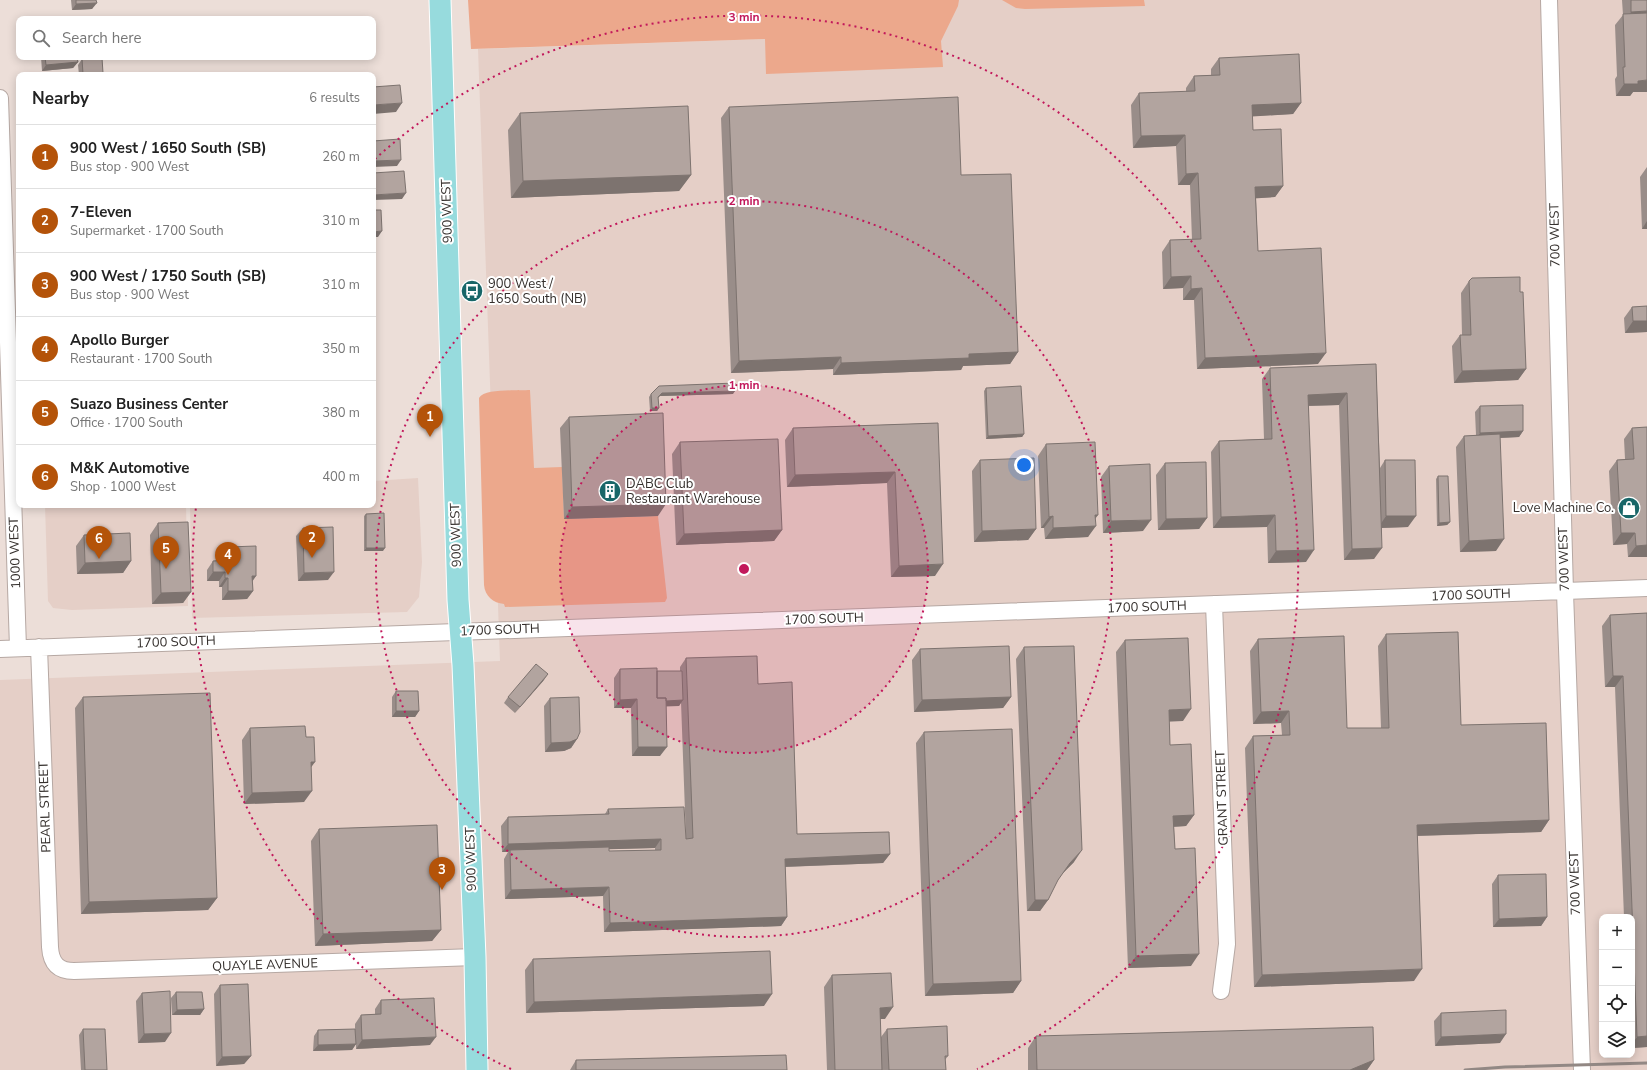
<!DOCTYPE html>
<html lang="en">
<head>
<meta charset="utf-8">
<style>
  :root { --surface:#fff; --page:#f6f6f6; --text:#222; --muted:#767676; --line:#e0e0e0; --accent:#b45309 }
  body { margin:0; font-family:"Nunito Sans",sans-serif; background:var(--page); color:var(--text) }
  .controls { position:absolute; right:12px; bottom:12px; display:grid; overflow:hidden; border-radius:8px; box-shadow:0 2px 10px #0003 }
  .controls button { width:36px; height:36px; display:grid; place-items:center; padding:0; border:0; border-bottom:1px solid var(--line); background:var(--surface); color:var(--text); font:20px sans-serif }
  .you { position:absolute; left:1024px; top:465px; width:14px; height:14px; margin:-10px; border:3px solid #fff; border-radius:50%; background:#1a73e8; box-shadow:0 0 0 6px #1a73e833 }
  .badge { display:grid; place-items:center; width:26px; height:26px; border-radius:50%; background:var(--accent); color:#fff; font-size:13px; font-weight:700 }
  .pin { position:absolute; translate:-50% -33px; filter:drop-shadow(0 1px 2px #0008) }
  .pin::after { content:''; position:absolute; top:21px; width:14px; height:12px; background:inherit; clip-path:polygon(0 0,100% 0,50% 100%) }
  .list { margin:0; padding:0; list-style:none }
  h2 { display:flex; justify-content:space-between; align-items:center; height:52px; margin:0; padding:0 16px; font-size:17px }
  h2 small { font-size:13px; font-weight:400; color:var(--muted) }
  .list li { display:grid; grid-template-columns:26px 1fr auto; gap:12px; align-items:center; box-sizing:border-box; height:64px; padding:0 16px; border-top:1px solid var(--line) }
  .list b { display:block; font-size:15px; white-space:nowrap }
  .list p { margin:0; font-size:13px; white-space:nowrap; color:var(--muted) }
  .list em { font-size:13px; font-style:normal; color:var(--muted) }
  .icon { flex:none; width:22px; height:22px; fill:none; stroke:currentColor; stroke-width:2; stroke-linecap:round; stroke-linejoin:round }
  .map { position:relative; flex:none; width:1647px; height:1070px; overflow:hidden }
  .search { position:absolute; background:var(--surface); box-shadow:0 2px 10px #0003; left:16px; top:16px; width:360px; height:44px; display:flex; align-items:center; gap:10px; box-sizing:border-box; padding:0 14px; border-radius:8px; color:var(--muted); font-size:15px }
  .panel { position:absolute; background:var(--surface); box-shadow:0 2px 10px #0003; left:16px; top:72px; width:360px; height:436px; border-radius:8px }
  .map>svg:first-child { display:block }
</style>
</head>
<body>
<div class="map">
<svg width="1647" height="1070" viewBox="0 0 1647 1070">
  <rect width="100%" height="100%" fill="#ecded8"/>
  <path fill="#e5cfc7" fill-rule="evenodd" d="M763 0H1647V1070H0V680L500 661 478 49 764 39ZM1602 917H1632V1055H1602Z
    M418 478 422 562 419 597 407 612 192 618 190 505H373V481Z
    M45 505H186L188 606 72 610 53 608 48 601Z"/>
  <path fill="#eca88c" d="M468 0H959L958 6 941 41 943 67 766 74 765 39 471 49Z
    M1002 0H1144L1145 6 1025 9 1016 8Z
    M530 390 534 468 562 467 564 519 658 516 667 598 665 602 505 607 504 604C493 603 485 596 484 585L479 398C485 388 518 391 530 390Z"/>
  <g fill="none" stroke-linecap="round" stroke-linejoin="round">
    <g stroke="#b6a8a3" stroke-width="18">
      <path id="minor" d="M1549 0 1565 592 1582 1070
        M0 98 18 648
        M1214 604 1227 944 1221 991
        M39 647 50 947C51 963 58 971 74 971L475 957
        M0 649 1647 588"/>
    </g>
    <g stroke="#fff" stroke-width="23">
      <path id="major" d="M440 0 458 600 463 665 475 957 477 1070"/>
    </g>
    <use href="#minor" stroke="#fff" stroke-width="16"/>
    <use href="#major" stroke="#97dbdd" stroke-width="21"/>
    <path stroke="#928884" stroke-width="3" d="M1465 1070 1505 1067 1647 1063"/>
  </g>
  <path fill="#998d89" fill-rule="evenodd" d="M71 0H96L92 9 72 10Z
    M1622 0H1647L1633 92 1630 96H1616L1615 79 1617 76 1615 25 1623 15Z
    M41 57H77L78 62 73 68 42 71Z
    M1219 58 1301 103 1293 114 1253 116V130L1283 186 1275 197 1256 198 1258 251 1318 364 1197 369 1194 300H1183V288L1163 289 1162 252 1170 240H1192L1190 185H1178L1176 146 1133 148 1131 105 1139 93 1186 92V88L1194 76 1211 75V69Z
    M82 59 103 73 101 75H79L78 65Z
    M729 107 961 175 1018 352 1010 364 963 366 961 370 833 375V369L731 373 721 118Z
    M520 113 691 175 679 191 511 198 508 130Z
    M1647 167V229H1642L1640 177Z
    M1469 281 1520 292 1526 369 1518 380 1454 383 1452 346 1460 335H1462L1461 293Z
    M1647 306V332L1625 333 1624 318 1632 307Z
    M1376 364 1380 468 1385 460 1408 527 1382 528 1374 559 1344 560 1339 405 1309 406 1306 562 1268 563 1267 527 1213 528 1211 452 1219 441 1264 439 1262 379 1270 368Z
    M986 388 1024 434 1022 437 986 439 984 391Z
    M651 394H733L660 396 658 398 659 408 657 411H650L649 397Z
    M1480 406 1523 431 1519 437 1500 438 1496 551 1460 552 1456 447 1464 436 1476 435 1475 412Z
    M569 417 658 516 564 519 560 428Z
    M938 423 935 576 891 577 887 483 787 487 785 440 793 428Z
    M1647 427V557H1628L1627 544 1613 545 1609 471 1617 460 1625 459 1624 439 1632 428Z
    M680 442 782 530 774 541 676 545 672 454Z
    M1046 444 1095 519 1088 537 1045 539 1044 528H1041L1038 456Z
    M980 460 1036 529 1028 540 974 542 972 471Z
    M1165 463 1207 518 1199 529 1158 530 1156 475Z
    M1109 466 1143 531 1103 533 1101 477Z
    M1438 476 1450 522 1447 525 1437 526 1436 479Z
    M366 514 383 551H364V516Z
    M158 523 191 592 183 603 152 604 150 535Z
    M303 528 328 580 298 581 296 536Z
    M84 535 131 561 123 573 77 574 76 546Z
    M228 547 252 581 253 591 247 599 222 600V587H219V581H207V570L213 561H222V556Z
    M1647 613V1047L1632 1048V917H1624L1615 687H1605L1602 626 1610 615Z
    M1386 634 1461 725 1549 820 1541 832 1417 836 1414 981 1254 987 1245 748 1253 736 1282 735 1281 723 1253 724 1250 651 1258 639 1347 728H1381L1378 646Z
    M1125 640 1183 721H1169L1170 745 1194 815 1186 826 1174 827 1175 849 1191 966 1128 968 1116 652Z
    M1024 647 1074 862 1062 874 1057 881 1048 900 1040 911H1027L1016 659Z
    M920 649 1011 697 1003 708 914 712 912 660Z
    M686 658 758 684 797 834 890 854 883 863 785 867 787 917 781 926 604 932 603 896 505 899 504 859 508 852H502L501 826 508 817 605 814 608 809 686 839 681 702 679 706H666L660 756H632L631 708H614V678L620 669 657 671H680V667ZM655 848V850L609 851V849Z
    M544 680 515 713 504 703 508 697Z
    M396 691 419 711 415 717H392V697Z
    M83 697 217 898 208 910 81 914 75 708Z
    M550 698 577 739 571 748 564 751 545 752 544 706Z
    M250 728 306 737 311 767 304 802 244 804 242 740Z
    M924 732 1021 981 1013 993 925 996 916 743Z
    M319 829 441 930 432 941 315 946 311 841Z
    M1498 875 1547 917 1541 926 1493 927 1492 884Z
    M533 959 764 1006 526 1013 525 970Z
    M832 975 885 1019H880L881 1037 887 1029 948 1056 945 1060 946 1070H827L824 987Z
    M220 985 251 1056 244 1064 216 1066 214 994Z
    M176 992 204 1009 200 1015H172L171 998Z
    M142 993 165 1042 138 1043 136 1001Z
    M381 1000 430 1045 356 1049V1044L352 1050 313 1051 314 1036 318 1030 355 1029V1024L361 1015 375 1014V1009Z
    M1441 1013 1500 1043 1435 1046 1434 1021Z
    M83 1029 107 1070H81L79 1035Z
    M1036 1036 1374 1060 1367 1070H1028V1048Z
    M576 1060 787 1070H570Z"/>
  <path fill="#7d736f" d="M97 3 92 9 72 10 76 4Z
    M1647 11V23L1624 22 1631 12Z
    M78 62 73 68 42 71 46 65Z
    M103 73 101 75H83V74Z
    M1647 80V92H1633L1630 96H1616L1624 84 1638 81Z
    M402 103 396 112 373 114V105Z
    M1301 103 1293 114 1244 117 1252 105Z
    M1185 135 1176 146 1133 148 1141 136Z
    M401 160 397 166 373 167V161Z
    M1198 173 1190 185H1178L1186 174Z
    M691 175 679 191 511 198 523 181Z
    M1283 186 1275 197 1247 199 1255 187Z
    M406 193 402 199 373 200V195Z
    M1647 221V229H1642Z
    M382 231 378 237H373V232Z
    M1191 276 1183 288 1163 289 1171 277Z
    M1202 288 1194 300H1183L1191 289Z
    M1633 321H1647V332L1625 333Z
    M1018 352 1010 364 963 366 961 370 833 375 841 363 969 354Z
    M1326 353 1318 364 1197 369 1205 358Z
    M841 357 833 369 731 373 739 361Z
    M1526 369 1518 380 1454 383 1462 371Z
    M735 391 733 394 660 396 656 400 662 393Z
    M1347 393 1339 405 1300 406 1308 395Z
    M652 408H659L657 411H650Z
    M1523 431 1519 437 1476 439 1480 433Z
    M1024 434 1022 437 986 439 988 436Z
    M895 472 887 483 787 487 795 475Z
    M666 504 658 516 564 519 572 507Z
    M1095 515H1098L1090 526H1096L1088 537 1045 539 1053 528Z
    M1275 515 1267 527 1213 528 1221 517Z
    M1053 516 1044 528H1041L1049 517Z
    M1386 516H1416L1408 527 1378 528Z
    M1207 518 1199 529 1158 530 1166 519Z
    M1151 520 1143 531 1103 533 1111 521Z
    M1450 522 1447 525 1437 526 1439 523Z
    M1036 529 1028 540 974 542 982 531Z
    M782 530 774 541 676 545 684 534Z
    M1621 533H1635L1627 544 1613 545Z
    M1504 539 1496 551 1460 552 1469 541Z
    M1647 545V557H1628L1636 546Z
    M366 548H385L383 551H364Z
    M1382 548 1374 559 1344 560 1352 549Z
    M1314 550 1306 562 1268 563 1276 551Z
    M131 561 123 573 77 574 85 563Z
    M943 564 935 576 891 577 899 566Z
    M213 572H225L219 581H207Z
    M334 572 328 580 298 581 304 573Z
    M252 576H256L250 585Z
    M225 578H228L222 587H219Z
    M228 591H253L247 599 222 600Z
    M191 592 183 603 152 604 161 593Z
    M548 674 544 680 515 713 520 707Z
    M1613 676H1623L1615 687H1605Z
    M1011 697 1003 708 914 712 922 700Z
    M637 699 631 708H614L620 700Z
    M683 700 679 706 651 707 655 701Z
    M1191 709 1183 721 1161 722 1169 710Z
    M396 711H419L415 717H392Z
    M1289 711 1281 723 1253 724 1261 712Z
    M577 739 571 748 564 751 545 752 551 743Z
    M638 747H667L660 756H632Z
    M311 762H315L307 773Z
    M312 791 304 802 244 804 252 793Z
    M1194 815 1186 826 1165 827 1173 816Z
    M1549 820 1541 832 1409 836 1417 825Z
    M661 839 655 848 510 852V850L508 852H502L508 844Z
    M1082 850 1074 862 1062 874 1070 863Z
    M890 854 883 863 779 867 785 859Z
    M609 887 603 896 505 899 511 890Z
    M217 898 208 910 81 914 89 902Z
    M1035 900H1048L1040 911H1027Z
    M787 917 781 926 604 932 610 923Z
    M1547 917 1541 926 1493 927 1499 919Z
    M441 930 432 941 315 946 323 934Z
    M1199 954 1191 966 1128 968 1136 956Z
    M1422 969 1414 981 1254 987 1262 975Z
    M1021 981 1013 993 925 996 933 984Z
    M772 994 764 1006 526 1013 534 1002Z
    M893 1007 885 1019H872L880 1008Z
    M204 1009 200 1015H172L177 1010Z
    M171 1033 165 1042 138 1043 144 1034Z
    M1506 1034 1500 1043 1435 1046 1441 1037Z
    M1647 1036V1047L1632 1048V1044L1637 1037Z
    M436 1037 430 1045 356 1049 362 1040Z
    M356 1044 352 1050 313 1051 318 1045Z
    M251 1056 244 1064 216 1066 222 1057Z
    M1374 1060 1367 1070H1350Z"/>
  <path fill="#b2a49f" stroke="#7d736f" d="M76 0H96L97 3 76 4Z
    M1631 0H1647V11L1631 12Z
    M1647 13V80L1638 81V84H1624L1623 67H1625L1623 14Z
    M1299 54 1301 103 1252 105 1253 130 1281 129 1283 186 1255 187 1258 251 1321 248 1326 353 1205 358 1202 288 1191 289V276L1171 277 1170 240 1201 239 1198 173 1186 174 1185 135 1141 136 1139 93 1195 91 1194 76 1220 75 1219 58Z
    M45 57H77L78 62 46 65Z
    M102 58 103 73 83 74 82 59Z
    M400 85 402 103 373 105V87Z
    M958 97 961 175 1011 174 1018 352 969 354V358L841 363V357L739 361 729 107Z
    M688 106 691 175 523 181 520 113Z
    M400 139 401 160 373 161V141Z
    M404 171 406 193 373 195V173Z
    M373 210H381L382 231 373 232Z
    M1520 277V292H1523L1526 369 1462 371 1460 335H1471L1469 281 1472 278Z
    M1647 306V321H1633L1632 307Z
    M1376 364 1382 548 1352 549 1347 393 1308 395 1314 550 1276 551 1275 515 1221 517 1219 441 1272 439 1270 368Z
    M735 383V391L662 393 658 397 659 408H652L651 394 659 386Z
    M1021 386 1024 434 988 436 986 388Z
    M1523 405V431L1480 433V406Z
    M663 413 666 504 572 507 569 417Z
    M938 423 943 564 899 566 895 472 795 475 793 428Z
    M1647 427V545L1636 546 1635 533H1621L1617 460 1634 459 1632 428Z
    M1500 434 1504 539 1469 541 1464 436Z
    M778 439 782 530 684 534 680 442Z
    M1095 442 1098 515H1095L1096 526 1053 528V516L1049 517 1046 444Z
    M1034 458 1036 529 982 531 980 460Z
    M1385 460H1415L1416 516H1386Z
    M1206 462 1207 518 1166 519 1165 463Z
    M1150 464 1151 520 1111 521 1109 466Z
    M1438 476H1448L1450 522 1439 523Z
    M384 513 385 548H366V514Z
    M188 522 191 592 161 593 158 523Z
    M333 527 334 572 304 573 303 528Z
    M130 533 131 561 85 563 84 535Z
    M256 546V576H252L253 591H228V578H225V572H213V561L229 560 228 547Z
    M1647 613V1036L1637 1037 1623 676H1613L1610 615Z
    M1458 632 1461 725 1546 723 1549 820 1417 825 1422 969 1262 975 1253 736 1290 735 1289 711 1261 712 1258 639 1344 636 1347 728H1389L1386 634Z
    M1188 638 1191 709 1169 710 1170 745 1191 744 1194 815 1173 816 1175 849 1195 848 1199 954 1136 956 1125 640Z
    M1009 646 1011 697 922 700 920 649Z
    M1074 646 1082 850 1070 863 1058 880 1048 900H1035L1024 647Z
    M757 656 758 684 792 682 797 834 889 832 890 854 785 859 787 917 610 923 609 887 511 890 510 850 609 847V851L661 850V839L508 844V817L609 814 608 809 684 807 686 839 693 838 686 658Z
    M536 664 548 674 520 707 508 697Z
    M657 668V698H666L667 747H638L637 699 620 700V669Z
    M657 671H682L683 700 666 701V698H657Z
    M396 691H418L419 711H396Z
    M210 693 217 898 89 902 83 697Z
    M579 697 580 732 577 739 570 742 551 743 550 698Z
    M305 726 306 737H314L315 762H311L312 791 252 793 250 728Z
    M1012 729 1021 981 933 984 924 732Z
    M437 825 441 930 323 934 319 829Z
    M1546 874 1547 917 1499 919 1498 875Z
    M770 951 772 994 534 1002 533 959Z
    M891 973 893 1007 880 1008 882 1070H835L832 975Z
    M248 984 251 1056 222 1057 220 985Z
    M170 991 171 1033 144 1034 142 993Z
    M176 992H202L204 1009 177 1010Z
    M434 998 436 1037 362 1040 361 1015 381 1014V1000Z
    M1506 1010V1034L1441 1037V1013Z
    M947 1026 948 1056H945L946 1070H889L887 1029Z
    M1373 1027 1374 1060 1350 1070H1037L1036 1036Z
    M83 1029H105L107 1070H85Z
    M355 1029 356 1044 318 1045V1030Z
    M786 1055 787 1070H576V1060Z"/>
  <circle cx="744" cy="569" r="184" fill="#c2185b" fill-opacity=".12"/>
  <g fill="none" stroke="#c2185b" stroke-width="2" stroke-dasharray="2 4">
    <circle cx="744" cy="569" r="184"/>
    <circle cx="744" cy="569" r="368"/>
    <path d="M511 1069A552 552 0 0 1 196 507M375 159A552 552 0 1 1 977 1069"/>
  </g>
  <defs>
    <g id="bus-disc" transform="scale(1.15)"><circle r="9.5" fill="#186668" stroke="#fff"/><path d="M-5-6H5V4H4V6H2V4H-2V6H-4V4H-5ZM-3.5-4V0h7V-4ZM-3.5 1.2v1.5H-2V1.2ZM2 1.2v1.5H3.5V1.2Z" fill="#fff"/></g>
    <g id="building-disc" transform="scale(1.15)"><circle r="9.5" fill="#186668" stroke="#fff"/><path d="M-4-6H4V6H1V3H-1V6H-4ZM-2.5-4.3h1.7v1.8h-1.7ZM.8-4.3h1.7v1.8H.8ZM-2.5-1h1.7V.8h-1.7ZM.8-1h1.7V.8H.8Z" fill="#fff"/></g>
    <g id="shop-disc" transform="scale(1.15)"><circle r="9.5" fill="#186668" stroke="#fff"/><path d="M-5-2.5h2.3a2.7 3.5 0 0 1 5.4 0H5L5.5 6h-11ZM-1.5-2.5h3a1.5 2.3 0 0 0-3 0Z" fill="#fff"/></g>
  </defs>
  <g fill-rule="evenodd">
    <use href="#bus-disc" x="472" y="291"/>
    <use href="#building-disc" x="610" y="491"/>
    <use href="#shop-disc" x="1629" y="508"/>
  </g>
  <g text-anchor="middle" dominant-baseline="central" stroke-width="4" stroke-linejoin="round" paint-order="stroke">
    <g font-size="13" fill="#342f2c" stroke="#fff">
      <text transform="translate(447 211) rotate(-92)">900 WEST</text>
      <text transform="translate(1555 235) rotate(-91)">700 WEST</text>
      <text transform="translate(456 535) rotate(-92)">900 WEST</text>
      <text transform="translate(15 553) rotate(-92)">1000 WEST</text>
      <text transform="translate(1564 559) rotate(-92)">700 WEST</text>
      <text transform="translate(1471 595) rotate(-2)">1700 SOUTH</text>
      <text transform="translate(1147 607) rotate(-2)">1700 SOUTH</text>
      <text transform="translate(824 619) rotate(-2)">1700 SOUTH</text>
      <text transform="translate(500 630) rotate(-2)">1700 SOUTH</text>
      <text transform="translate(176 642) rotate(-2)">1700 SOUTH</text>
      <text transform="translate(1222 798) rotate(-92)">GRANT STREET</text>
      <text transform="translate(45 807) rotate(-92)">PEARL STREET</text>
      <text transform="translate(471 859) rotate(-92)">900 WEST</text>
      <text transform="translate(1575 883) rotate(-92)">700 WEST</text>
      <text transform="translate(265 965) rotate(-2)">QUAYLE AVENUE</text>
    </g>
    <g font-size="13" fill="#342f2c" stroke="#fff" text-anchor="start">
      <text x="488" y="284">900 West /<tspan x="488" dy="15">1650 South (NB)</tspan></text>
      <text x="626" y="484">DABC Club<tspan x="626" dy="15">Restaurant Warehouse</tspan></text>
      <text x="1614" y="508" text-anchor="end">Love Machine Co.</text>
    </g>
  </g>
  <circle cx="744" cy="569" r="6" fill="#c2185b" stroke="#fff" stroke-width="2"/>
  <g font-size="12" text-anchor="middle" font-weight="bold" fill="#c2185b" stroke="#fff" stroke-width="4" stroke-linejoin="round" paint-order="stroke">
    <text x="744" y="21">3 min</text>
    <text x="744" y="205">2 min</text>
    <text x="744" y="389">1 min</text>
  </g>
</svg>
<div class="controls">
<button>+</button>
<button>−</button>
<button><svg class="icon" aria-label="locate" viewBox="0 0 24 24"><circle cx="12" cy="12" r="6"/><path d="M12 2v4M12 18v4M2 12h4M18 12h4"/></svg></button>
<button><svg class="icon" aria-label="layers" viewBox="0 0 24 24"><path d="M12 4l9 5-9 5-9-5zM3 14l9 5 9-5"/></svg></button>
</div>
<div class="you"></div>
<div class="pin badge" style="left:430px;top:437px">1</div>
<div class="pin badge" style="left:312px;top:558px">2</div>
<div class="pin badge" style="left:442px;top:890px">3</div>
<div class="pin badge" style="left:228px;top:575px">4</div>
<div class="pin badge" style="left:166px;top:569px">5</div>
<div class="pin badge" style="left:99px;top:559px">6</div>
<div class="search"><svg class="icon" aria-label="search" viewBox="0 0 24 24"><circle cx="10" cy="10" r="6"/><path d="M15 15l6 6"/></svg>Search here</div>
<section class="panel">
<h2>Nearby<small>6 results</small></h2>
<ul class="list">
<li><span class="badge">1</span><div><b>900 West / 1650 South (SB)</b><p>Bus stop · 900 West</p></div><em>260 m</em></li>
<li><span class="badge">2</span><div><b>7-Eleven</b><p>Supermarket · 1700 South</p></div><em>310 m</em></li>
<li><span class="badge">3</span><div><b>900 West / 1750 South (SB)</b><p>Bus stop · 900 West</p></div><em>310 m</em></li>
<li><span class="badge">4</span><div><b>Apollo Burger</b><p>Restaurant · 1700 South</p></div><em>350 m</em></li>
<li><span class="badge">5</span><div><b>Suazo Business Center</b><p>Office · 1700 South</p></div><em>380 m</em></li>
<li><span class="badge">6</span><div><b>M&amp;K Automotive</b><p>Shop · 1000 West</p></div><em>400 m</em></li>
</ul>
</section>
</div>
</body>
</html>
